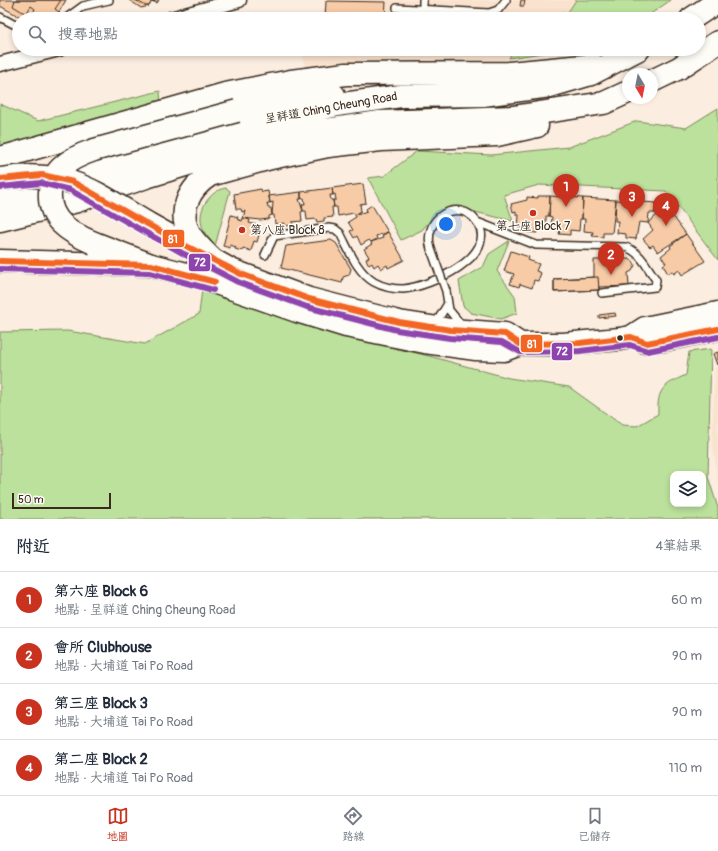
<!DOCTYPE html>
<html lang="zh-TW">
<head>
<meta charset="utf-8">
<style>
  :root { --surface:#fff; --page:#f6f6f7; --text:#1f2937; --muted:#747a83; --line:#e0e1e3; --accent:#c8321e }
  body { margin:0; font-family:Pangolin,"LXGW WenKai TC",sans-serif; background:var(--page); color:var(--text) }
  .controls { position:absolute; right:12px; bottom:12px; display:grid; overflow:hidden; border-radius:8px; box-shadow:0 2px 6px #0003 }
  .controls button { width:36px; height:36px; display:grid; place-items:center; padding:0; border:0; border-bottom:1px solid var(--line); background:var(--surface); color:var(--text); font:20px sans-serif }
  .compass { position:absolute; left:622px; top:68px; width:36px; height:36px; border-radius:50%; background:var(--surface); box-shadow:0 2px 6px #0003; rotate:170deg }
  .scale { position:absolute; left:12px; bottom:10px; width:99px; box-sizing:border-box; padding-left:4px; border:2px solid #3b2a1e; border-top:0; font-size:11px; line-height:14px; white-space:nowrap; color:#3b2a1e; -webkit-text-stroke:3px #fdfcf7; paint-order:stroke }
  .you { position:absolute; left:446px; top:224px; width:14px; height:14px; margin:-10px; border:3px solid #fff; border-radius:50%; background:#1a73e8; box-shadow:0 0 0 6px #1a73e833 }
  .badge { display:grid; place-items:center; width:26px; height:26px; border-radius:50%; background:var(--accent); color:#fff; font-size:13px; font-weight:700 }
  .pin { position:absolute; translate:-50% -33px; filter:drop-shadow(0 1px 2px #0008) }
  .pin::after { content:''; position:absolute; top:21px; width:14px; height:12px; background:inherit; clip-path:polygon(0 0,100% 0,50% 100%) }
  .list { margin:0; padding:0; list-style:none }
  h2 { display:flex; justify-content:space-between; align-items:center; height:52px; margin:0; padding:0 16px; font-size:17px }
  h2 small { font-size:13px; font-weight:400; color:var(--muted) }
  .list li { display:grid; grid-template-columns:26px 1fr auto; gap:12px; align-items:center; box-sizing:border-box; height:56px; padding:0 16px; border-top:1px solid var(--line) }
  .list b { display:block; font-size:15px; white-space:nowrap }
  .list p { margin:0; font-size:13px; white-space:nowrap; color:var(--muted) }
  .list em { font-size:13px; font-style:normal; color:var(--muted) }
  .icon { flex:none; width:22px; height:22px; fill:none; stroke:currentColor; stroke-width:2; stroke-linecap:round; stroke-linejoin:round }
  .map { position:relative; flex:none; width:718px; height:519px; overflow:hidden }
  .search { position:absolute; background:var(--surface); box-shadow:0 2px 6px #0003; left:12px; right:12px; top:12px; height:44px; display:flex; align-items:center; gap:10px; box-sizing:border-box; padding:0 14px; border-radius:22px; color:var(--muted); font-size:15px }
  .sheet { height:276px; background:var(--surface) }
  nav { display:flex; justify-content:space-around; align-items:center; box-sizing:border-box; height:56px; border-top:1px solid var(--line); background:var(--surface); font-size:11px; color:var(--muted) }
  nav a { display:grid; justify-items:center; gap:2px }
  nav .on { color:var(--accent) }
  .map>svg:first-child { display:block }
</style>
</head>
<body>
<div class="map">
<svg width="718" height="519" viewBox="0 0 718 519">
  <rect width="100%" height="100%" fill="#fbeddf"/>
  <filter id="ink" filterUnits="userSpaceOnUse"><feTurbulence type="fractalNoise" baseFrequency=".025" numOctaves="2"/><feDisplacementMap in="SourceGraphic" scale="8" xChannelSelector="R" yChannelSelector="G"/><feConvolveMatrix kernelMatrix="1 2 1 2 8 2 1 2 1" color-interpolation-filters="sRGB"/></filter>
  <g filter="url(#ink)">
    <path fill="#fae3ce" d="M324 0H660L628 19H315L326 7Z
      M302 49H548L504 60 373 61 305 68Z
      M715 367 718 369V482L712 441Z"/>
    <path fill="#bbe19c" stroke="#7b865d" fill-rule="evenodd" d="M576 0H671L643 19H531L568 12Z
      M514 49H569L509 58Z
      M160 91 161 107 63 133 0 147V104L38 121Z
      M718 108V260L666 191 539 185 504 195 513 221 462 209 450 210 433 217 422 230 401 240 368 178 384 176 417 151 491 155 569 147 637 121 686 128Z
      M226 188 230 191 215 246C200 232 195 213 210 197 215 192 219 189 226 188Z
      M509 241 497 271 515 296 517 313 501 319 471 313 463 306 459 281 483 267 489 254Z
      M202 289 343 336 429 356 509 378 569 387 622 425 637 426 658 414C657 388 664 385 686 375L689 352 711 349 708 477 718 508V519H0V332L68 331 145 344 199 314ZM673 474H703V504H673Z"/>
    <path fill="#f7cba6" stroke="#3b2a1e" d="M0 0H66L55 19H24L0 6Z
      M15 0H61L55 9 59 12 55 19H30L35 9 31 6 26 14 13 6Z
      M129 0H159L157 3 152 1 149 6 141 8Z
      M135 0H156L154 2 152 1 149 6H146Z
      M521 0H525L524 6H520Z
      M326 1 386 2 385 17 410 19H325Z
      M424 18 463 19H424Z
      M363 184 366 203 360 204 361 211 355 215 354 213 338 216 337 207H334L333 200H336L335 194 333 195 332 188Z
      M332 188 333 195H330L331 200H333L334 207H332L333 217 324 218V221L317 222 316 219 307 220 306 211H303L302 204H305L304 198 301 199V192Z
      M261 189 262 192 268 191 270 203H267L268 208H271L272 215 269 216V219L260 220 243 218 245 211 242 212 241 209H236L234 194Z
      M301 192V199H299L303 211 301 212 302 221 292 222 293 225 285 226V223L275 224 274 215H272L273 202 270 203 269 196Z
      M538 196H550L549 216H546V229L537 228V233L527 232V228L518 227 519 215H516V211L513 212 511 204 527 200V197L538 198Z
      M550 196 583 198 582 219H580L579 231 570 230V235L559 234 560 230 551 229 552 217 549 216Z
      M583 198 616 200 612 233H603V237L592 236 593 232 584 231 585 219H582Z
      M616 200 656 203 655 213H649L648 223 639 222 636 239 626 238V234L617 233 618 221H615Z
      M656 203 665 205 686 234 658 252 653 245 650 247 643 239 653 230 648 223 657 215 655 213Z
      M372 205 388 232 376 236 377 239 371 242 369 240 361 245 357 236 354 238 350 231 353 230 348 222 356 217 355 215 367 211 366 209Z
      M231 215 238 217 237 219 242 221 243 218 250 220 249 223 258 225 256 234 259 235 257 242 254 241 251 251 243 248 242 251 235 249 236 247 230 245V248L223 246Z
      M388 232 404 260 388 268 387 265 381 269 378 264 374 267 372 263 369 265 366 259 369 257 364 249 372 244 371 242 383 238 382 236Z
      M686 234 705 261 682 275 679 270 674 274 672 271 668 274 663 265 666 263 661 256 671 248 670 246Z
      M331 240 336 243 351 269 349 275 343 277 342 283 281 268 286 246Z
      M511 251 529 257 528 260 539 264 536 271 541 273 538 281 534 280 532 288 520 284 519 287 510 284 514 274 504 271Z
      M629 259 633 261 635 265 632 271 628 273 629 286 599 287V290L554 292V279L594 277V260Z
      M598 277 599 290 554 292V279Z
      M615 313 616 316 599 318V315Z
      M718 352V365H717L713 354Z"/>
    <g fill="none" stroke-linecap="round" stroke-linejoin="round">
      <g stroke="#3b2a1e" stroke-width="10">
        <path id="lane" d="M423 0V10
          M397 8 489 13 498 10 506 0
          M0 17 19 27
          M65 19 83 6 109 0
          M477 222 536 245 625 247C640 251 647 267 656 280L655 287 602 293
          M265 255 274 236 329 228 335 229 340 233C349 250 357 272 374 282 383 287 393 289 403 289 429 287 500 256 477 222 459 196 421 218 431 249
          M446 291 449 310 462 326
          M434 323 439 318 447 305"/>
      </g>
      <g stroke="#3b2a1e" stroke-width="17">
        <path id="street" d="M171 19 239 0
          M0 64 59 49"/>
      </g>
      <g stroke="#3b2a1e" stroke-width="25">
        <path id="primary" d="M145 222 231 270 309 299 399 322 451 330 505 334 520 344
          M0 261 151 265 202 278 297 311 346 326 425 342 476 349 504 350 520 344H563L620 339 631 337 645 328 718 313
          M645 342 664 340 718 329"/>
      </g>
      <g stroke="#3b2a1e" stroke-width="25">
        <path id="highway" d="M691 19 718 1
          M652 81 679 68 718 42
          M237 111 302 96 334 95
          M0 158 225 94 291 81 346 74 509 73 594 65
          M0 198 70 180 241 125 343 104 401 96 483 95 550 86 591 74 639 49
          M0 220 77 201 146 177 247 146 313 132 380 122 513 117 604 103 628 92
          M94 243 151 265
          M212 259C205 252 197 245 191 236 176 213 189 188 210 175L271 158 328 146 381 140 497 135 537 126"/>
      </g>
      <use href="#lane" stroke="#fdfcf7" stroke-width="7"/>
      <use href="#street" stroke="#fdfcf7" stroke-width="14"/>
      <use href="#primary" stroke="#fdfcf7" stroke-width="22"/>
      <use href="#highway" stroke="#fdfcf7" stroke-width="22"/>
      <g stroke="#3b2a1e" stroke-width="10" stroke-linecap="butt">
        <path id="lane-bridge" d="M431 249 446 291"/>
      </g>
      <g stroke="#3b2a1e" stroke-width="25" stroke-linecap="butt">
        <path id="primary-bridge" d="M0 179C66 168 92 190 145 222"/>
      </g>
      <g stroke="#3b2a1e" stroke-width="25" stroke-linecap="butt">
        <path id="highway-bridge" d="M94 243C82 238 71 233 62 224 46 209 46 183 61 168 70 159 82 154 94 150L237 111"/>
      </g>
      <use href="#lane-bridge" stroke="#fdfcf7" stroke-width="7"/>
      <use href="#primary-bridge" stroke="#fdfcf7" stroke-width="22"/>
      <use href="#highway-bridge" stroke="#fdfcf7" stroke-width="22"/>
      <g stroke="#fdfcf7" stroke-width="9">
        <path id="bus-1" d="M0 179 42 175 73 182 188 247 241 274 309 299 399 322 451 330 505 334 520 344 580 343 631 337 647 343 718 329
          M0 261 151 265 215 282"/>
      </g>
      <g stroke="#fdfcf7" stroke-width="9">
        <path id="bus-2" d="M1 187 41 183 70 190 184 254 238 282 307 307 397 330 450 338 502 342 520 352 580 351 630 345 648 351 718 337
          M0 269 150 273 213 290"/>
      </g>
      <use href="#bus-1" stroke="#f26522" stroke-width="6"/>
      <use href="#bus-2" stroke="#8e44ad" stroke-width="6"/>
    </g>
  </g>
  <g fill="#c8321e" stroke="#fdfcf7" stroke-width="1.5">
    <circle cx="533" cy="213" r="4"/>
    <circle cx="242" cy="230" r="4"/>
  </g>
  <circle fill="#3b2a1e" stroke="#fdfcf7" stroke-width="1.5" cx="620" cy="338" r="3.5"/>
  <g text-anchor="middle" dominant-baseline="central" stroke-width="3" stroke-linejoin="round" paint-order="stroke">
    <g font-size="12" fill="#3b2a1e" stroke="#fdfcf7">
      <text transform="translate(331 108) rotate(-10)">呈祥道 Ching Cheung Road</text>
    </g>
    <g font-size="12" fill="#3b2a1e" stroke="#fdfcf7">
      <text x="533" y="226">第七座 Block 7</text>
      <text x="250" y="230" text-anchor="start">第八座 Block 8</text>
    </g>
  </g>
  <g stroke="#fdfcf7" stroke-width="1.5">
    <rect x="162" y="229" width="23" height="19" rx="4" fill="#f26522"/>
    <rect x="188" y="253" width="23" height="19" rx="4" fill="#8e44ad"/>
    <rect x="520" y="334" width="23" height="19" rx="4" fill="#f26522"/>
    <rect x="551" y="342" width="22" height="19" rx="4" fill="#8e44ad"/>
  </g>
  <g font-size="11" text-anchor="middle" font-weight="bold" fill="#fff">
    <text x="173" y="243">81</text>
    <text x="200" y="266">72</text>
    <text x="532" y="348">81</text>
    <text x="562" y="355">72</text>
  </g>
</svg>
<div class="controls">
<button><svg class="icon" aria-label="layers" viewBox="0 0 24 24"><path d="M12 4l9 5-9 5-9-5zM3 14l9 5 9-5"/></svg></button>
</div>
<svg class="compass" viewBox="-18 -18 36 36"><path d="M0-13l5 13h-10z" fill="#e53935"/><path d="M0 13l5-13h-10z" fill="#747a83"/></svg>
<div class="scale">50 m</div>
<div class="you"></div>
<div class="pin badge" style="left:566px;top:207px">1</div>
<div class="pin badge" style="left:611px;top:275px">2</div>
<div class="pin badge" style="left:632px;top:217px">3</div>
<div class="pin badge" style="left:666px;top:226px">4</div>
<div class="search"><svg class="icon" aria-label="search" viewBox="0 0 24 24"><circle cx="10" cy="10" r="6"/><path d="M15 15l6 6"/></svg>搜尋地點</div>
</div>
<section class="sheet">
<h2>附近<small>4筆結果</small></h2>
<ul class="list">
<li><span class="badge">1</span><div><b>第六座 Block 6</b><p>地點 · 呈祥道 Ching Cheung Road</p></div><em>60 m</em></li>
<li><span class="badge">2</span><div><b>會所 Clubhouse</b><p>地點 · 大埔道 Tai Po Road</p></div><em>90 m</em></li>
<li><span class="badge">3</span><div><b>第三座 Block 3</b><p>地點 · 大埔道 Tai Po Road</p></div><em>90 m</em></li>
<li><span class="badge">4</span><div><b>第二座 Block 2</b><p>地點 · 大埔道 Tai Po Road</p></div><em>110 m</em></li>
</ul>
</section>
<nav>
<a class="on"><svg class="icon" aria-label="map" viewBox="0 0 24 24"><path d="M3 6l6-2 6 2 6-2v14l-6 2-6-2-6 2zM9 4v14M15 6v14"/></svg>地圖</a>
<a><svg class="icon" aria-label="directions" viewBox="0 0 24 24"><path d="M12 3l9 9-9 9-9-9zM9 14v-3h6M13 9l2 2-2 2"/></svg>路線</a>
<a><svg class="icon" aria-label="saved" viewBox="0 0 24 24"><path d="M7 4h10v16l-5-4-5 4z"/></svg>已儲存</a>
</nav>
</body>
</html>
